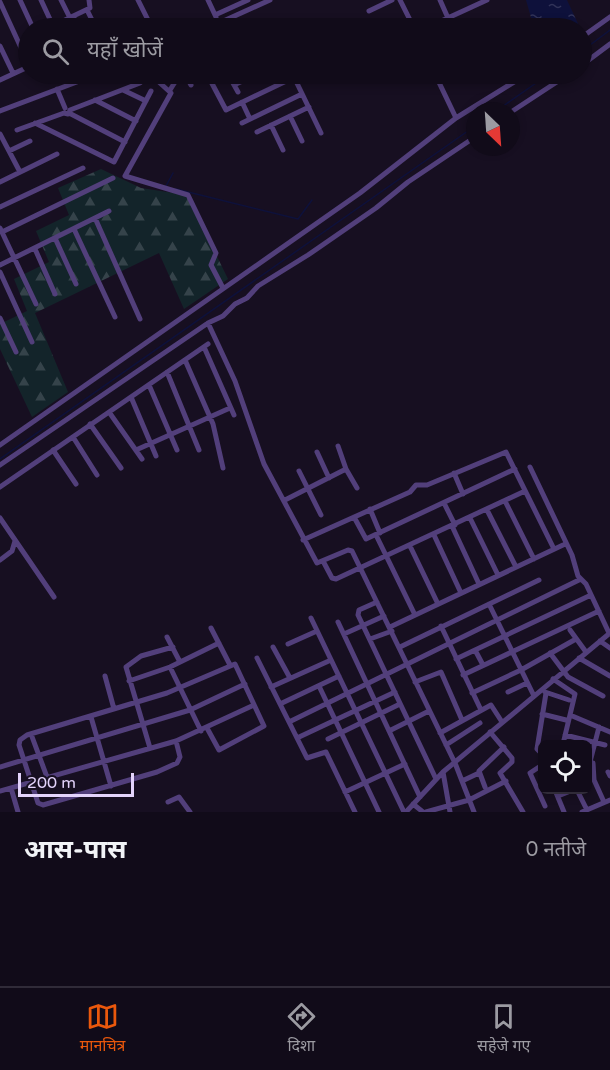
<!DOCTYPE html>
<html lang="hi">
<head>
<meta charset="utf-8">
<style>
  :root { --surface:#110b19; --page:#1a1422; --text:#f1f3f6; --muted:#9c9ba2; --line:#302b38; --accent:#ea580c }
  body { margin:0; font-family:"Varela Round","Noto Sans Devanagari",sans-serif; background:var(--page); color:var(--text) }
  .controls { position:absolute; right:18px; bottom:18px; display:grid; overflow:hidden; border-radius:9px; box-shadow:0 3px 9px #0003 }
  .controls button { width:54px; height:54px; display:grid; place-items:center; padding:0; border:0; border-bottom:2px solid var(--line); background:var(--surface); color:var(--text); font:30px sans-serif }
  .compass { position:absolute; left:466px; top:102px; width:54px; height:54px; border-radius:50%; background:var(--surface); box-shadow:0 3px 9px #0003; rotate:155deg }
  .scale { position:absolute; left:18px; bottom:15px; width:116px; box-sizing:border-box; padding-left:6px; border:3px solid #e3d3fb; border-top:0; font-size:16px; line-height:21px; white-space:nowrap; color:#e3d3fb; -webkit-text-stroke:4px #170f21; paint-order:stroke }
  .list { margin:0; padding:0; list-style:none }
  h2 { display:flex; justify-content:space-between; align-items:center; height:78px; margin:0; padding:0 24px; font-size:26px }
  h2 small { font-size:20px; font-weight:400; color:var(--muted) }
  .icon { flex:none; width:33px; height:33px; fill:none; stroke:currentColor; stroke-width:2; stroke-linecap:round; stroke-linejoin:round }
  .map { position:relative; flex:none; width:610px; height:812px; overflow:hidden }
  .search { position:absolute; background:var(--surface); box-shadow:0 3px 9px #0003; left:18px; right:18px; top:18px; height:66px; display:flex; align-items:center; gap:15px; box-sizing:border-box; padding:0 21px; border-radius:33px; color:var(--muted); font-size:22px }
  .sheet { height:174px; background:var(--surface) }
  nav { display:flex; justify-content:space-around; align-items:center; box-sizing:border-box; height:84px; border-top:2px solid var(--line); background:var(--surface); font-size:16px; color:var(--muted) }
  nav a { display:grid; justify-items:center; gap:3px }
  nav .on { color:var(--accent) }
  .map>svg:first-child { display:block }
</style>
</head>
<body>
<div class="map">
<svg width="610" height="812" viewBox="0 0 610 812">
  <defs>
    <pattern id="forest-firs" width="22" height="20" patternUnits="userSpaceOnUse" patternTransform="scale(1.5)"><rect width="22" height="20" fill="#13242a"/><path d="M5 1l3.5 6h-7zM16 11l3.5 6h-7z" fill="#35434a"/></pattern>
    <pattern id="water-ripples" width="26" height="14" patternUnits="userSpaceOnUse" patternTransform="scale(1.5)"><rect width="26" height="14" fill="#0e113b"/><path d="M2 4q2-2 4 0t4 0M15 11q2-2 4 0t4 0" fill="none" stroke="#313358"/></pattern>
  </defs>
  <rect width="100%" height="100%" fill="#170f21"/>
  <path fill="url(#forest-firs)" d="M101 169 141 188 187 195 228 279 184 309 159 253 35 313 68 392 32 417 0 349V324L27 311 14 279 49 262 36 231 69 215 58 188Z"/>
  <path fill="url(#water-ripples)" d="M526 0H567L580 28H534Z"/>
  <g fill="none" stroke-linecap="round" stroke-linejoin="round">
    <path stroke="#0e113b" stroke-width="1.5" d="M582 51 610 30
      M496 111 549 74
      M166 186 173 173
      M176 189 298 219 312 200
      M0 459 475 126"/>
    <path stroke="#523f7b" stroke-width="5" d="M20 0 33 28
      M41 0 54 28
      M61 0 70 18
      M138 0 152 28
      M208 0 216 17
      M400 0 414 28
      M440 0 448 18
      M0 2 28 63
      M87 10 96 28
      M369 11 392 0
      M215 15 248 0
      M73 16 79 28
      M67 28 65 20 90 8 89 0
      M208 28 270 0
      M426 28 487 0
      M582 37 610 17
      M0 46 13 73
      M582 65 610 44
      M150 74 171 93 125 176 188 195 216 253 211 265 223 288
      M185 74 191 85
      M207 74 226 110 301 74
      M228 74 238 92
      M435 74 456 118
      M294 77 321 133
      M0 80 28 67
      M234 85 251 77
      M57 89 65 108
      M123 90 146 101
      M170 90 175 82 172 74
      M95 100 136 121
      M242 102 250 119
      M70 110 140 83
      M0 111 98 74
      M511 112 569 74
      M69 113 125 142
      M290 116 302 141
      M35 123 114 162 151 91
      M242 123 302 94
      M271 125 283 150
      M17 130 64 113 68 114 70 111
      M257 132 309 107
      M0 134 20 172
      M9 151 30 141
      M0 182 57 154
      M0 207 83 168
      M95 218 140 319
      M0 228 36 304
      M74 229 115 317
      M2 232 113 178
      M55 238 76 284
      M35 249 55 294
      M0 265 109 211
      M0 272 32 342
      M0 318 16 352
      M208 323 235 381 264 464 317 563 348 550 352 551 455 763 474 812
      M204 347 234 415
      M185 360 213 424 223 468
      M167 372 199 450
      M149 385 177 450
      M131 397 156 456
      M109 412 142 459
      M90 424 121 468
      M73 437 97 475
      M0 445 360 193 456 118 527 74
      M53 450 76 484
      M136 450 230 408
      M317 452 329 478
      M0 465 208 323 223 316 235 304 247 298 258 286 308 255 376 208 408 182 475 137
      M530 467 572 555 578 576 586 584 609 633
      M346 469 357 488
      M299 471 321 515
      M454 473 463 494
      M0 487 208 344
      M285 500 346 469 338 446
      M505 501 534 559
      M444 503 455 525
      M370 509 380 533
      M487 510 516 567
      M354 517 366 539 515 469
      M0 518 54 597
      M470 518 498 575
      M452 526 479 584
      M376 535 415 615
      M434 535 461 593
      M303 540 410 492 416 485H427L506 452 554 549
      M410 546 438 604
      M0 560 12 551 15 541
      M323 561 332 578 336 579 525 491
      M377 602 359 610 358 615 436 779
      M489 604 534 696
      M311 618 404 812
      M338 622 420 797
      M441 626 481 710
      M390 627 563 545
      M211 628 230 665
      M570 630 586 652
      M344 634 384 616
      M167 637 180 662
      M370 639 392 631
      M600 641 610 648
      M288 644 317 631
      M273 647 290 678
      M400 647 539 580
      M475 650 483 665
      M550 653 568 677 603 696
      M257 658 307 758 326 752 355 812
      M579 658 610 676
      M456 659 591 595
      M170 667 201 731
      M463 675 599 611
      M105 676 114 709
      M553 679 575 694 563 744
      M129 681 170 667 219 643
      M415 682 441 672 462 720
      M319 686 379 812
      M271 687 331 660
      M508 692 527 683
      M545 692 569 700
      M472 693 521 670 576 639
      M280 704 339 676
      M542 714 566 720
      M570 715 610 732
      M91 717 111 786
      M289 722 581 579
      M389 731 429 711
      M490 732 512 758V762L500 773 523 812
      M440 733 491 705 502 722
      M31 734 47 777
      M565 735 605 745
      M297 738 395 692
      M328 739 400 704
      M176 741 180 757 177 763 157 772 43 805 38 803 19 745 20 740 27 735 167 693 235 664 264 726 219 750 207 728
      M446 745 480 723
      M150 748 126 667 141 656 173 647
      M542 754 537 749 546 693
      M590 762 599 727
      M593 763 594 780 604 802
      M542 765 530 773 545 806
      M0 767 190 710 245 684
      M443 772 450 812
      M608 772 610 776
      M462 781 479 773
      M485 787 479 771 504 747
      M11 788 18 812
      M555 790 564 812
      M577 790 587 810
      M0 791 176 741 254 705
      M345 792 405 764
      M558 796 573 790
      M168 802 179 797 190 812
      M413 804 423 812
      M406 812 443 772 610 633
      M426 812 469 800 506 781
      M582 812 610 800"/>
  </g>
</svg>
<div class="controls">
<button><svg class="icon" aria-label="locate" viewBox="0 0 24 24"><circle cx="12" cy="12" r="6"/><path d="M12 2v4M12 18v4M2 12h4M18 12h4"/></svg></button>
</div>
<svg class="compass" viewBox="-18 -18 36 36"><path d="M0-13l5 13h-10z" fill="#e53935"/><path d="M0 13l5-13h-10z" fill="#9c9ba2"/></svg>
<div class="scale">200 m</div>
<div class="search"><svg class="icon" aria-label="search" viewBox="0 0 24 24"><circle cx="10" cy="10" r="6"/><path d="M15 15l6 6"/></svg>यहाँ खोजें</div>
</div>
<section class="sheet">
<h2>आस-पास<small>0 नतीजे</small></h2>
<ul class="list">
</ul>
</section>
<nav>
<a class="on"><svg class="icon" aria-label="map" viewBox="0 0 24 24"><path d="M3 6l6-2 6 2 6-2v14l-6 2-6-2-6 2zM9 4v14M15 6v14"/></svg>मानचित्र</a>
<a><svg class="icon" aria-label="directions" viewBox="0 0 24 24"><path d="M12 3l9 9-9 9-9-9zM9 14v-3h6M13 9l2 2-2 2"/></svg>दिशा</a>
<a><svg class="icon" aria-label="saved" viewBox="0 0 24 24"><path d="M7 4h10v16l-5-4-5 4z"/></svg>सहेजे गए</a>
</nav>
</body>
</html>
